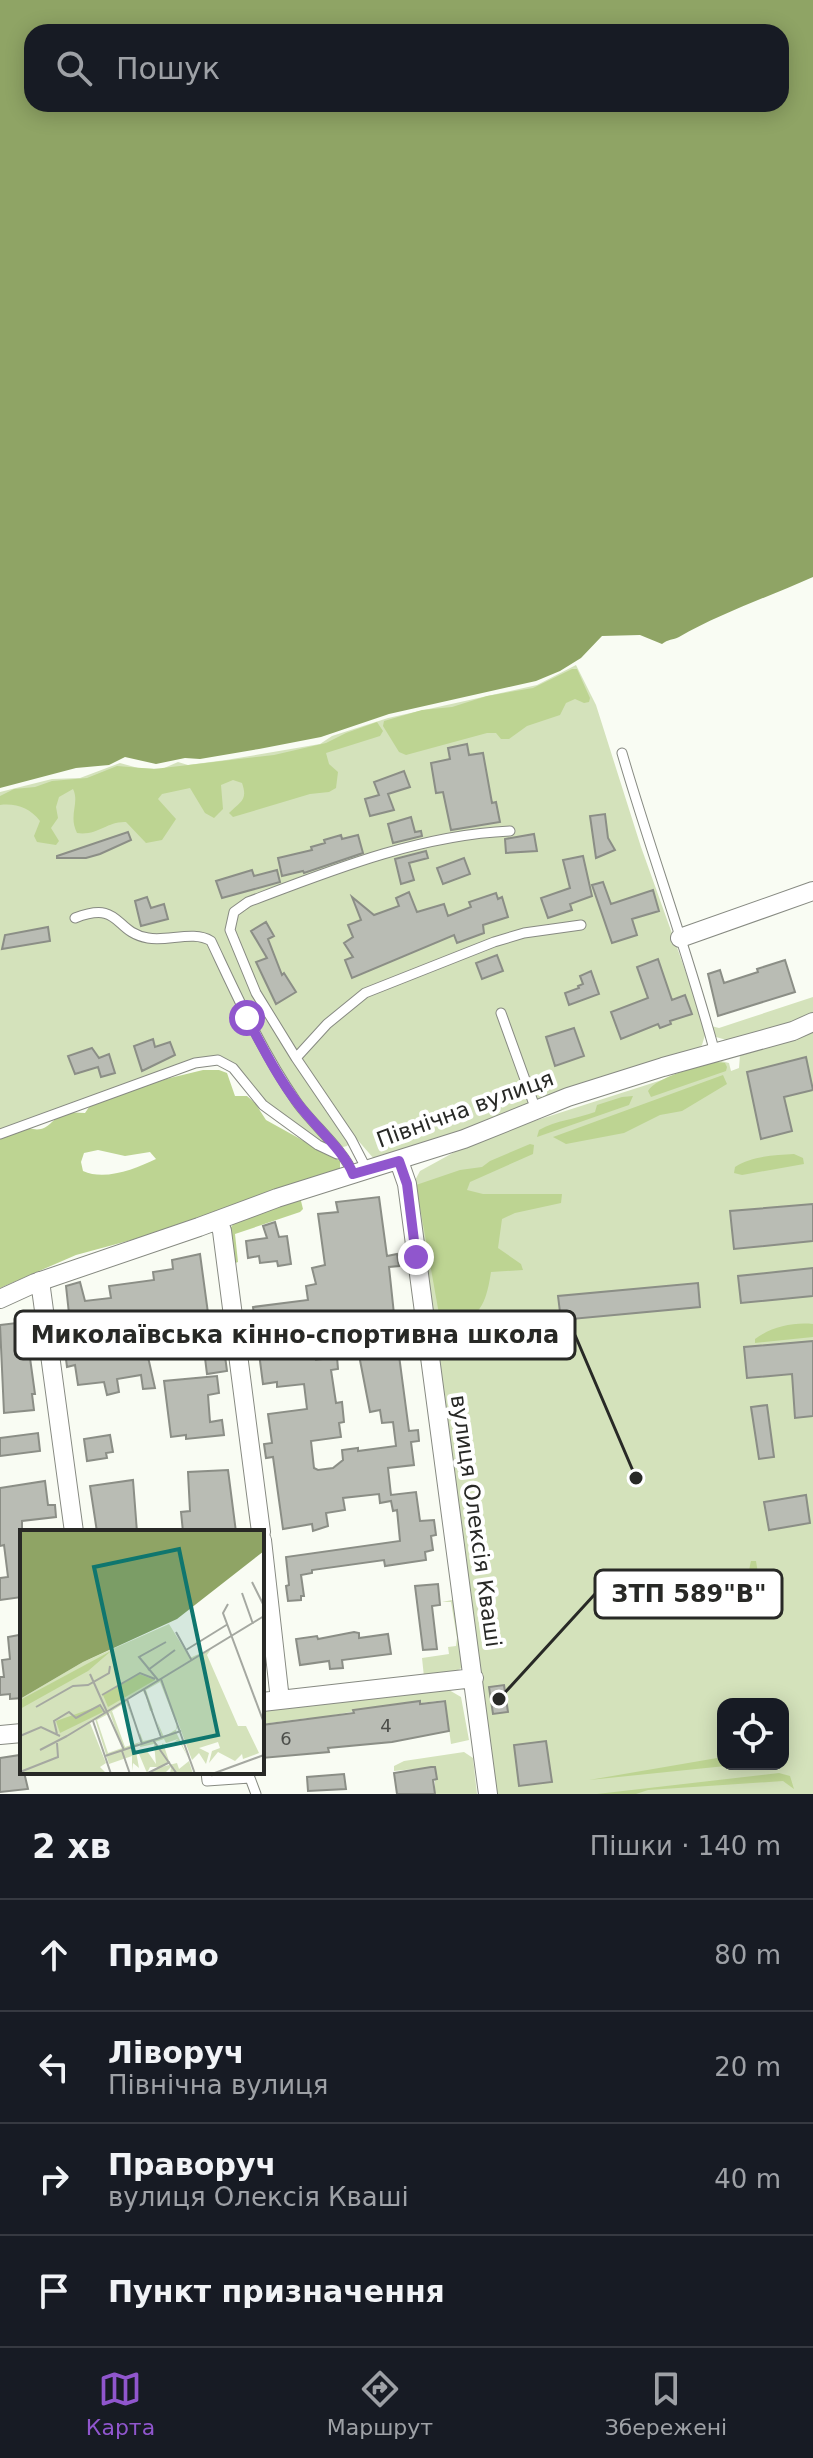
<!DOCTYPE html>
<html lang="uk">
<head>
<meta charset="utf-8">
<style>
  :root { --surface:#171b24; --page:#242831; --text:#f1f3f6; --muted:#9ea1a6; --line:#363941; --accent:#9056cd }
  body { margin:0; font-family:"DejaVu Sans",sans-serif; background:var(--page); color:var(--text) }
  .controls { position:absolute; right:24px; bottom:24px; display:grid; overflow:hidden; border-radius:16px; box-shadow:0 4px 20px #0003 }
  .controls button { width:72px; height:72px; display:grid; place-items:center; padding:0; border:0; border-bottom:2px solid var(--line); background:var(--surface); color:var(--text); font:40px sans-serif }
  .stop { position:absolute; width:24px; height:24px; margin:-18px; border:6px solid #9056cd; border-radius:50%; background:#fff }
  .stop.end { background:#9056cd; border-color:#fff; box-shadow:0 2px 8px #0008 }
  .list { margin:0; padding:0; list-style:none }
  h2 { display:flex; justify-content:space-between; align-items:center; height:104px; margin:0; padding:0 32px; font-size:34px }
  h2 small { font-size:26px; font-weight:400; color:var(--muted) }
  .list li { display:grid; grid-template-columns:52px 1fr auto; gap:24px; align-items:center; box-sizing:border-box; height:112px; padding:0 32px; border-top:2px solid var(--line) }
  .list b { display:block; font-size:30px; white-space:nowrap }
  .list p { margin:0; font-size:26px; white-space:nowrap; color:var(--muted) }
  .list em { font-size:26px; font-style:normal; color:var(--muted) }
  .icon { flex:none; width:44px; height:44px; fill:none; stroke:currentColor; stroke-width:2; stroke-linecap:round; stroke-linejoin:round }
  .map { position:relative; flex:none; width:813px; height:1794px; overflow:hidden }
  .search { position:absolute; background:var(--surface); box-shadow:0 4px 20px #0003; left:24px; right:24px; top:24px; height:88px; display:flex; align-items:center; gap:20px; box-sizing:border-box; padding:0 28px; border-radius:24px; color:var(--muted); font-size:30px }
  .sheet { height:552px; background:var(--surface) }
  nav { display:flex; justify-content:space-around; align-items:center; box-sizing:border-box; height:112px; border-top:2px solid var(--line); background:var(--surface); font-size:22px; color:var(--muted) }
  nav a { display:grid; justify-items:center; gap:4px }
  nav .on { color:var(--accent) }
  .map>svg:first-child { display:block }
</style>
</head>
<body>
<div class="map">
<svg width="813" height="1794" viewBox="0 0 813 1794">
  <rect width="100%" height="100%" fill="#f9fcf3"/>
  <path fill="#d4e2bb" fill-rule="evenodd" d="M576 665 596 705 641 847 693 992 705 1035 702 1045 698 1049 428 1146 375 1160 355 1137 347 1146 331 1150 265 1102 219 1058 0 1131V792L52 779 80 778 120 763 138 768 162 769 178 762 188 765 226 760 320 744 332 736 388 718 537 685Z
    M813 997V1016L730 1041 716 1037 711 1026 719 1028Z
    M813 1029V1794H496L413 1184 420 1171 460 1149 528 1123 721 1061 729 1063 731 1071 739 1068 740 1055ZM723 1704H783V1764H723Z
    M457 1599 463 1667 453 1673 424 1677 422 1658 449 1654 448 1647 456 1646 457 1638 451 1602H442Z
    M441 1690H449L461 1697 469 1740 451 1744 445 1700 421 1703 419 1701 395 1706 393 1704 329 1716 331 1749 310 1737 308 1718 262 1724V1707Z
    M464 1752 473 1758 477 1794H435V1767L394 1771V1766L404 1761Z"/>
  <path fill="#bdd492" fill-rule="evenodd" d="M572 669H577L590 698 589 702 584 703 575 699 566 703 560 715 527 726 509 739H501L496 733H487L406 755 399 752 383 726 384 721 422 710 452 707 487 696 533 688Z
    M377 722 383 731 380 736 326 753 329 764 338 772 336 788 329 792 310 794 233 817 229 813C241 801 248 800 242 783L233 780 221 785 223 809 214 818 205 813 190 788 162 794 158 799 176 819 162 840 146 843 126 822C107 821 98 836 77 833 68 815 80 803 73 789L59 797 56 807 58 818 51 828 59 841 56 845 37 842 34 836 40 821C30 808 16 803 0 805V796L14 789 35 787 52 781 87 778 117 766 154 769 274 755 326 743 346 733Z
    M716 1062 725 1063 727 1067 726 1071 651 1097 648 1091C656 1077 699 1066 716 1062Z
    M203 1070H219L227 1073 235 1096H247L255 1103 266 1120 340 1161V1169L172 1229 76 1255 0 1288V1139L29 1128C47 1134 51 1120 64 1112L85 1113 91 1104 166 1079ZM98 1150 125 1156 150 1152 156 1159C135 1169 105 1181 83 1171L81 1162 84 1153Z
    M723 1075 727 1084 682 1111 660 1115 624 1133 566 1144 553 1137Z
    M633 1096 629 1105 537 1137 539 1130C556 1120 577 1119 595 1112L597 1105 622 1097Z
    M530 1144 534 1145 533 1154 470 1182 467 1190 483 1194H562L561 1203 515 1213 502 1219 498 1248 521 1264 523 1270 491 1272C486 1305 478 1329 439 1314L416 1185 460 1170 482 1167 490 1161Z
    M794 1154 803 1158 804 1164 742 1175 734 1173 735 1167C752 1156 775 1155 794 1154Z
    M297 1200 301 1201 303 1209 300 1212 235 1234 238 1262 233 1264 229 1230 234 1223Z
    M813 1324V1337L755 1343V1339C771 1327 793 1322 813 1324Z
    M751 1561H756L762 1599 753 1602 748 1595H737L723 1602 719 1597C726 1590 737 1590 744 1583 749 1578 749 1568 751 1561Z
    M723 1757V1764H745L589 1780Z
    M779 1773 790 1776 794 1789 783 1781 648 1790 636 1794H597Z"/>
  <path fill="#8fa465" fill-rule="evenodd" d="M0 0H813V577C768 597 721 613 679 637 673 640 668 639 662 644L640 635 602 636 581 658 560 671 536 681 389 714 321 737 259 749 200 759 185 758 156 764 125 757 109 765 76 768 0 788ZM32 32H781V104H32Z"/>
  <path fill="#b9bcb4" stroke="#8b8e86" stroke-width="2" fill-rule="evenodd" d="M467 744 469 755 483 753 492 803 496 802 500 822 451 830 443 792 436 793 431 763 450 759 448 748Z
    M404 771 410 787 388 794 394 810 370 816 365 799 379 795 374 782Z
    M605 814 608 838 615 850 596 858 590 816Z
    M411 817 415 832 421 831 422 836 393 843 388 824Z
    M128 832 131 840 100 854 86 858H57V856Z
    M534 834 537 851 506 853 505 839Z
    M341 835 342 839 358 835 363 853 304 873 303 871 282 876 278 858 312 850 311 847 325 843 324 840Z
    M426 851 428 858 409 863 414 880 401 884 395 859Z
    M583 856 592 896 570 904 572 910 548 918 541 898 570 888 563 860Z
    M464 858 470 874 443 884 437 868Z
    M252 870 254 876 277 870 280 882 222 898 216 881Z
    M603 882 611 904 653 890 659 911 632 919 637 935 612 943 592 885Z
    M409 892 417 912 444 904 448 916 471 907 469 902 496 893 498 899 502 897 508 917 483 925 484 933 457 943 454 935 352 978 345 960 353 957 344 943 353 937 348 925 361 920 352 897 374 915 399 906 396 898Z
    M147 897 151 908 164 904 168 919 141 926 135 901Z
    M266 922 274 936 268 939 282 975 284 973 296 992 276 1004 256 962 267 958 251 931Z
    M48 927 50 941 2 949 5 935Z
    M497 955 503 971 482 979 476 963Z
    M658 959 672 1000 685 995 692 1014 670 1021 671 1024 660 1028 658 1024 621 1039 611 1012 648 998 637 967Z
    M785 960 795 992 718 1016 708 974 720 970 724 983 758 972 757 969Z
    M591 971 599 994 569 1005 565 993 579 988 578 986 583 984 580 976Z
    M574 1028 584 1056 555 1066 546 1037Z
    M153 1039 155 1047 170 1042 175 1055 142 1071 134 1046Z
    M92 1048 99 1058 109 1054 115 1073 101 1077 98 1067 75 1074 68 1056Z
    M806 1057 813 1090 784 1097 792 1131 761 1139 747 1072Z
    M379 1197 387 1256 397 1254 399 1266 389 1267 396 1333 409 1431 418 1430 419 1441 411 1442 414 1465 388 1468 391 1495 416 1492 420 1521 434 1520 436 1535 431 1536 433 1550 425 1552 426 1560 385 1566 384 1560 312 1570V1573L301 1575 304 1596H301V1600L288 1601 286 1586 289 1585 286 1557 400 1541 397 1510 393 1511 391 1501 380 1503 379 1494 343 1498 345 1510 326 1513 328 1526 313 1531 312 1524 283 1529 273 1457 266 1458 264 1444 272 1443 268 1414 307 1409 304 1384 277 1387V1382L263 1384 253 1307 308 1300 306 1286 316 1284 312 1268 325 1265 318 1214 338 1212 336 1202ZM353 1313 355 1331 363 1330 367 1354 359 1355 370 1412 380 1410 382 1423 393 1422 396 1446 358 1451V1448L342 1450 343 1460 333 1468 318 1470 314 1468 311 1441 341 1437 339 1423 344 1422 342 1402 336 1403 331 1370 338 1369 337 1357 316 1360 312 1342 296 1346 293 1321Z
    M813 1204V1241L734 1249 730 1211Z
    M275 1222 279 1237 287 1236 291 1264 278 1266 277 1261 260 1263 259 1256 248 1258 246 1241 267 1238 263 1226Z
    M200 1254 213 1350 176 1356 174 1342 146 1348 155 1388 143 1389 141 1375 117 1379 119 1392 107 1395 104 1382 78 1385 75 1365 67 1367 65 1351 96 1345 93 1320 70 1323 66 1286 80 1282 85 1301 111 1298 109 1286 154 1280 153 1272 173 1269 172 1260Z
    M813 1268V1296L741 1303 738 1276Z
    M698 1283 700 1307 561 1320 558 1296Z
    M25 1322 35 1394H32L34 1410 4 1413 0 1325Z
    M813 1341V1416L795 1418 792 1374 747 1378 744 1347Z
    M225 1356 227 1371 207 1374 205 1358Z
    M217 1376 219 1393 208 1395 210 1422 222 1420 224 1435 186 1439V1435L171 1437 164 1381Z
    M767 1405 774 1457 759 1459 751 1407Z
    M38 1433 40 1451 0 1456V1438Z
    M110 1435 113 1452 106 1453 107 1458 87 1461 84 1439Z
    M228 1470 236 1532H210L209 1529 183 1532 181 1512 190 1511 188 1472Z
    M133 1480 137 1532H97L90 1486Z
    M45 1481 48 1505H55L56 1517 22 1521V1597L0 1600V1578L8 1577 4 1545 0 1546V1488Z
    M806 1495 810 1523 769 1530 764 1502Z
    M438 1584 440 1605 432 1606 437 1649 423 1650 415 1586Z
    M354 1632 359 1633V1638L388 1634 391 1654 342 1660 343 1668 330 1669 329 1661 300 1665 296 1639 317 1636 318 1639Z
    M19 1635 22 1698 10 1699V1694L0 1695V1677H4L2 1660 10 1659 8 1637Z
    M504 1685 508 1712 493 1714 489 1687Z
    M420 1701V1704L445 1701 449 1731 392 1742 328 1748 329 1752 262 1758V1725L354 1713 353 1710Z
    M546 1741 552 1782 519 1786 514 1745Z
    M20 1755 28 1789 0 1792V1758Z
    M431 1767H435L437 1779 433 1780 435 1794H397L394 1773Z
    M344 1774 346 1789 308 1791 307 1777Z"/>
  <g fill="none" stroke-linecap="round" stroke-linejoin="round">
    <g stroke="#878a82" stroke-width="11">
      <path id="service" d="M622 753C651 853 688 952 715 1053
        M75 918C122 900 113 932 148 938 167 942 194 930 211 941 237 996 261 1050 296 1101 311 1123 344 1150 353 1174
        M501 1013 536 1110
        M296 1058 327 1024 365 993 494 942 524 933 581 925
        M0 1134 195 1063 218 1060 233 1068 263 1105 318 1145 337 1154
        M367 1170 351 1139 296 1058 256 993 230 930 234 912 248 902C332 870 419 835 510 831
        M206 1772 207 1781 250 1778 256 1794"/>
    </g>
    <g stroke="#878a82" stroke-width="20">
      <path id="minor" d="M680 938 813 891
        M399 1161 407 1184C433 1387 462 1590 488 1794
        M218 1220 222 1231 261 1532
        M40 1281 74 1532
        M0 1299 35 1283 199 1227 277 1198 464 1139 568 1097 663 1067 793 1031 813 1022
        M262 1540 280 1700
        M262 1702 474 1678
        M0 1735 22 1733"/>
    </g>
    <use href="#service" stroke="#fff" stroke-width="9"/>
    <use href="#minor" stroke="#fff" stroke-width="18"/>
  </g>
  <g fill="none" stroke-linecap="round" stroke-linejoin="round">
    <path stroke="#9056cd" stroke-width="10" d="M247 1018C263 1048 278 1078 299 1105 314 1125 345 1152 353 1174L399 1161 407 1184 416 1257"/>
  </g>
  <g text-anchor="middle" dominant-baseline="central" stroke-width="8" stroke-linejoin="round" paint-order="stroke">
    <g font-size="18" fill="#4c4e4a">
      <text x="386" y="1725">4</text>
      <text x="286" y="1738">6</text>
    </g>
    <g font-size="22" fill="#282926" stroke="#fff">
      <text transform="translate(465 1109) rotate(-20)">Північна вулиця</text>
      <text transform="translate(476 1521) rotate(82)">вулиця Олексія Кваші</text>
    </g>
  </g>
  <g transform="translate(20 1530)">
    <rect width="244" height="244" fill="#f9fcf3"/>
    <path d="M149 94 170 128 185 121 135 152 191 119 187 125 218 196H226L239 223 223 229 222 224 215 231 198 222 189 233 192 221 200 218 198 212 179 218 189 223 186 234 179 223 172 230 157 190 156 202 169 229 159 211 154 212 158 209 146 213 144 209 135 212 140 217 143 213 149 231 141 237 157 233 159 239 169 231 173 244H150L151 237 144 244H128L141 237H130L127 243 119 224 127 221 136 234 134 214 120 217 122 211 115 216 119 238 113 233 112 241V226L89 234 75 189 70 193 86 233 80 237 87 244H0V169L63 132ZM140 152 158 198 144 207 137 191 142 207 123 211 120 203V212L105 217 92 181 106 172 113 191 106 169 123 161 125 165V158L126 166 130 181 133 180 126 160ZM90 183 102 218 88 223 77 190Z" fill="#d4e2bb" fill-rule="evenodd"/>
    <path d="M91 121 68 141 0 179V170ZM119 144 135 150 88 177 83 165ZM79 176 83 182 40 203 36 191Z" fill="#bdd492"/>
    <path d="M0 0H244V21L157 89 63 132 0 169Z" fill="#8fa465"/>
    <path fill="none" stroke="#a5a8a1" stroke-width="2" d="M232 52 244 76M222 63 233 94M208 74 203 83 244 193M156 102 172 131M166 120 208 94M128 140 155 120M70 144 104 220M141 149 175 244M138 150 119 127 146 112M124 159 141 207M82 165 120 143 135 149M107 169 122 214M16 177 53 156 68 155 89 143 90 136M73 191 91 244M37 204 34 191 49 182 56 188 80 175 85 183M0 206 21 197 40 206M47 206 244 86M133 210 157 244M20 220 47 206M102 221 110 244M85 226 161 201M0 242 38 227 37 213M126 244 150 232M192 244 244 225"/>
    <path fill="#0f766e" fill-opacity="0.15" stroke="#0f766e" stroke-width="4" d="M159 19 198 205 114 223 74 37Z"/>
    <rect width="244" height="244" fill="none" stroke="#282926" stroke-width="4"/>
  </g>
  <path fill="none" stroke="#282926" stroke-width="3" d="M636 1478L575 1335M499 1699L595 1594"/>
  <g fill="#282926" stroke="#fff" stroke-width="3">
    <circle cx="636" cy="1478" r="8"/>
    <circle cx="499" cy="1699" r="8"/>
  </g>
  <g fill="#fff" stroke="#282926" stroke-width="3">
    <rect x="15" y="1311" width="560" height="48" rx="8"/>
    <rect x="595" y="1570" width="187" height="48" rx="8"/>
  </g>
  <g font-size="24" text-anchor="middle" font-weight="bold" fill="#282926">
    <text x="295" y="1343">Миколаївська кінно-спортивна школа</text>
    <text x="689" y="1602">ЗТП 589"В"</text>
  </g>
</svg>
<div class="controls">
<button><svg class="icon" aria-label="locate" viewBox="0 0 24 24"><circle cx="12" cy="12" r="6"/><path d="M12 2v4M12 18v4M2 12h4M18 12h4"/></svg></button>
</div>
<div class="stop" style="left:247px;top:1018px"></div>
<div class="stop end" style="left:416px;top:1257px"></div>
<div class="search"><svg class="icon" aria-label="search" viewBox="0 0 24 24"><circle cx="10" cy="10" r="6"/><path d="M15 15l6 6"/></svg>Пошук</div>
</div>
<section class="sheet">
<h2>2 хв<small>Пішки · 140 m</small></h2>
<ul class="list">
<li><svg class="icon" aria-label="ahead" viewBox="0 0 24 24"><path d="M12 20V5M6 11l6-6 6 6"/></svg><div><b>Прямо</b></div><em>80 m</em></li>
<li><svg class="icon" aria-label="left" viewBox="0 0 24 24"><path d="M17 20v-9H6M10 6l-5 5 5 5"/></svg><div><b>Ліворуч</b><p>Північна вулиця</p></div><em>20 m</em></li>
<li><svg class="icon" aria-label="right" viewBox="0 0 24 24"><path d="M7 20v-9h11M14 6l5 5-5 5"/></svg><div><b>Праворуч</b><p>вулиця Олексія Кваші</p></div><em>40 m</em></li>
<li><svg class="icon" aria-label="arrive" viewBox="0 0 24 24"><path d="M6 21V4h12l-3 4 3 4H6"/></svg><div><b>Пункт призначення</b></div></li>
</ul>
</section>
<nav>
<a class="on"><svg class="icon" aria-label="map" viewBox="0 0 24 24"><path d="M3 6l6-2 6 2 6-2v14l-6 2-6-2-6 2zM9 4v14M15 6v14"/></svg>Карта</a>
<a><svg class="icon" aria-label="directions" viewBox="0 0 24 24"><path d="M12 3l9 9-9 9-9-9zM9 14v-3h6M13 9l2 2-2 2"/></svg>Маршрут</a>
<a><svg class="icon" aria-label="saved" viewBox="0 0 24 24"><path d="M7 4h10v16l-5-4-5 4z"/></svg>Збережені</a>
</nav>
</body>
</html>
